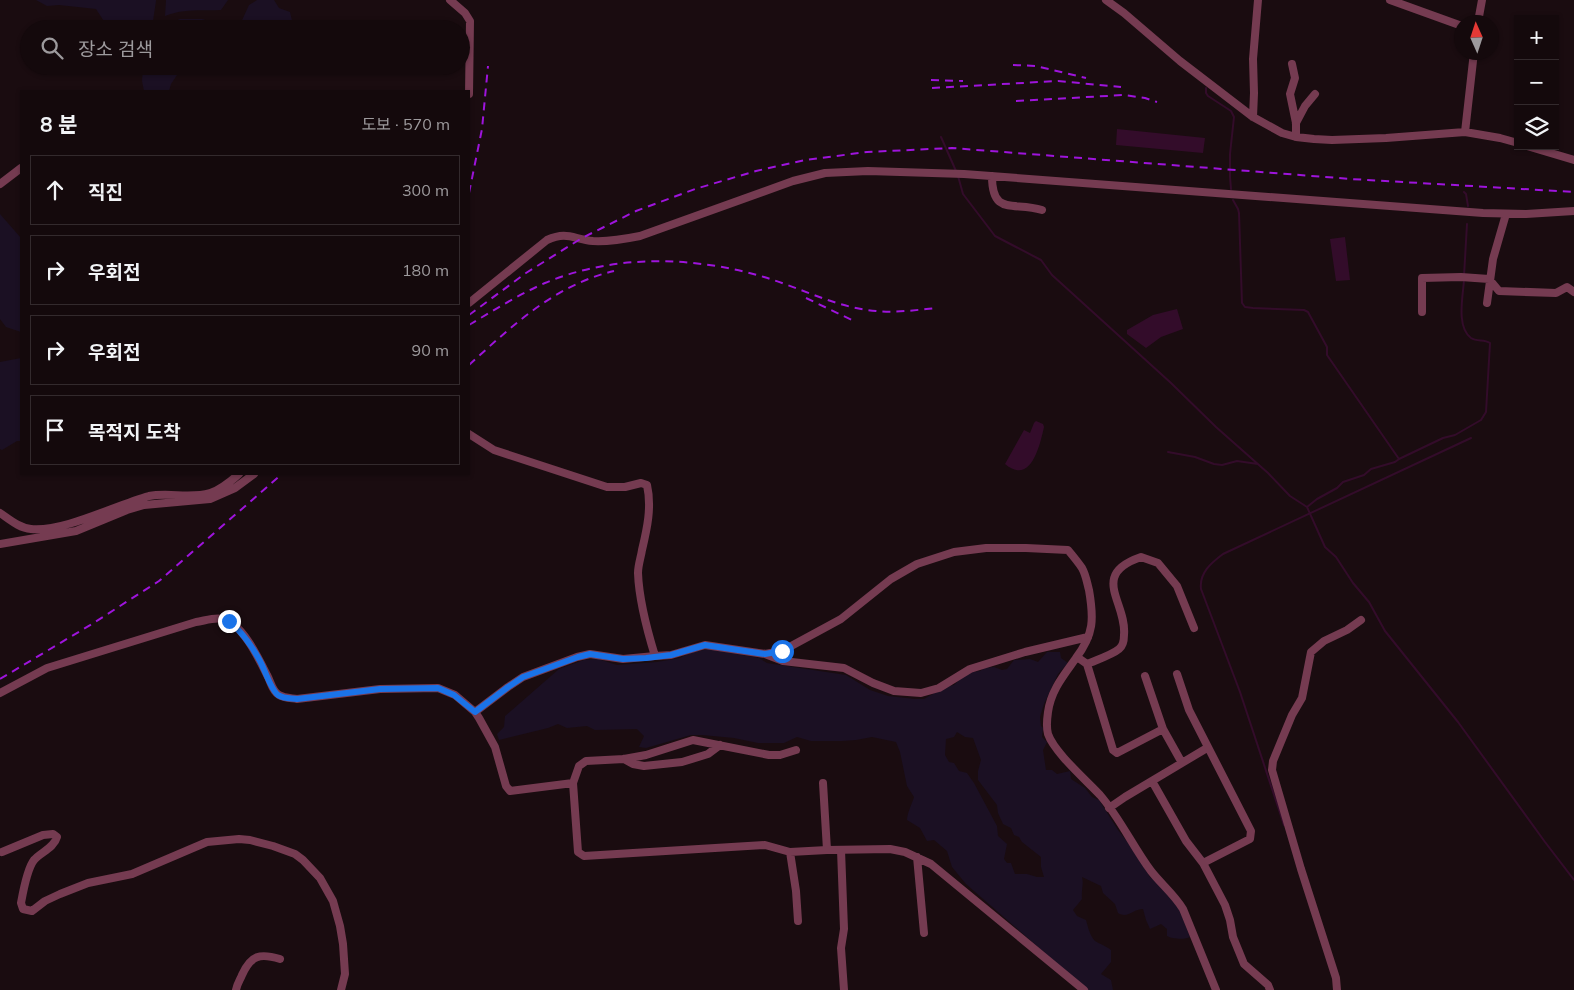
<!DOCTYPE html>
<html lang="ko">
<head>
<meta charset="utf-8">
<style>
  :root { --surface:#14090c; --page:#1d1215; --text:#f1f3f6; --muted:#9d9a9d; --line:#332a2d }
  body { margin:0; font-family:Mulish,"Noto Sans KR",sans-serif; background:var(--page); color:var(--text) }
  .controls { position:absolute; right:15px; top:15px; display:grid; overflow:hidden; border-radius:0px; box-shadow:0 1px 4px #0004 }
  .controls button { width:45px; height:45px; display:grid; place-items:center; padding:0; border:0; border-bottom:1px solid var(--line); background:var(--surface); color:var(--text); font:25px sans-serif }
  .compass { position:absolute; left:1454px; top:15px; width:45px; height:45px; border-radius:50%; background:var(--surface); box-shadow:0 1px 4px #0004; rotate:357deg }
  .stop { position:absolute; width:15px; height:15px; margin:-11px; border:4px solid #1a73e8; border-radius:50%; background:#fff }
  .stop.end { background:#1a73e8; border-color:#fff; box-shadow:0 1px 5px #0008 }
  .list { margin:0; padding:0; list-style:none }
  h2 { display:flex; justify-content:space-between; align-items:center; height:65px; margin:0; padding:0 20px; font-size:21px }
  h2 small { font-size:16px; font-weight:400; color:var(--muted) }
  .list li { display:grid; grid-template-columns:32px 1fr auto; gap:15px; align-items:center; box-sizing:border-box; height:70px; margin:0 10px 10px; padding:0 10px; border:1px solid var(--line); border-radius:0px }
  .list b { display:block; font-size:19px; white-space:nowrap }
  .list em { font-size:16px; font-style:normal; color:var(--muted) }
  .icon { flex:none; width:28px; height:28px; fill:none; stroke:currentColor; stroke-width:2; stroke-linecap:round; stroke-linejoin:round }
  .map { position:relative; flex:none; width:1574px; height:990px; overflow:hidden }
  .search { position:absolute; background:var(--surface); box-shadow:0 1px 4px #0004; left:20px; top:20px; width:450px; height:55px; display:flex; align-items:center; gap:12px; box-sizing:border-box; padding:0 18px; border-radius:28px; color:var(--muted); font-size:19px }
  .panel { position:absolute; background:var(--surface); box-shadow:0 1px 4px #0004; left:20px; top:90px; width:450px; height:385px; border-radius:0px }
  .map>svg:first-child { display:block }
</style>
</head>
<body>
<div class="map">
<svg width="1574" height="990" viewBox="0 0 1574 990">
  <rect width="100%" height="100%" fill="#1a0c10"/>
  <path fill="#1b1023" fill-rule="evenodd" d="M36 0H156V1L153 21 149 29H109L96 9 59 5 47 6Z
    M166 0H228L221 10C201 11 185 8 165 16Z
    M257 0H274L279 8 290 12 294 29H238L249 5Z
    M180 19H202L235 29H160L165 25Z
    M143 66H183L171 84 169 91H144L142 81Z
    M0 214 21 238V332L6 327 0 319Z
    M21 358V441H17L2 450 0 449V362Z
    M710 649 759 658 767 663 846 675 870 690 888 696 915 699H924L945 687 954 685 963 676 972 672 980 671 984 668 994 667 1002 670 1007 669 1014 660 1030 659 1038 662 1047 652H1060L1061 658 1068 663 1058 674 1044 704 1040 717 1041 726 1043 728 1042 737 1047 742 1043 750 1046 770H1052L1057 774 1070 771 1071 779 1085 788 1092 797 1099 800 1118 830 1132 848 1150 877 1155 880 1159 886 1165 890 1168 896 1179 908 1190 937C1185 940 1172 939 1167 936V929L1161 924 1150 929 1146 920 1143 909C1133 909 1128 919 1118 913L1115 904 1103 893 1101 886 1082 877C1084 884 1081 891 1082 899L1073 910 1077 916 1086 920C1088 927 1090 936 1095 941 1098 943 1106 946 1111 950V962L1101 974 1111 980 1113 990H1087L966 884 952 867 947 851 934 840 927 841 920 828 907 820C907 813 912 804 914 797L907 786 900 752 896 742 872 737 856 740 842 741H811L797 737 784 743H758L734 738 702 735H691L646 748 639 747 644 736 637 729 595 730 587 726 567 728 558 724 548 728 499 740 497 734 504 727 505 716 559 669 584 660 598 659 617 665 657 662 680 658 692 652ZM957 732 965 737 973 738 981 760 978 771V780L997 805 998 813 1003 824 1011 828 1014 835 1019 837 1022 842 1041 857V867L1044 877H1037L1027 874H1015L1011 863H1007L1004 859 1007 844 998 836 997 826 974 783 967 773 959 771 954 763 949 762 945 755 946 739 954 737Z"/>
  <path fill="#330c2a" d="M1117 129 1205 138 1203 153 1116 145Z
    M1345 237 1350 280 1336 281 1330 239Z
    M1177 309 1183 329 1161 337 1146 348 1127 334V330L1153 315Z
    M1036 421 1043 424 1044 427C1040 445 1031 486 1005 464L1024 430 1030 433 1034 423Z"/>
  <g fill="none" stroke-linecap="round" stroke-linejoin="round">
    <path stroke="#330c2a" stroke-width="2" d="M1206 88V93L1208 96 1231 111 1234 117 1230 154V177L1231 189
      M941 137 956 171
      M958 176 963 194 995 236 1041 260 1052 275 1171 383 1216 427 1268 473 1290 496 1307 507 1325 547 1336 557 1353 583 1369 602 1385 631 1458 722 1545 842 1574 880
      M1464 192 1466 194 1468 206
      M1233 200 1238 209 1239 213 1242 303 1245 307 1253 308 1304 310 1308 312 1327 347V355L1399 459 1395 462 1371 469 1364 475 1343 482 1337 488 1317 499 1307 507
      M1464 276 1467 224
      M1168 452 1195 457 1214 464 1222 465 1237 461 1258 464
      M1399 459 1443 438 1455 435 1481 420 1486 412 1490 343C1484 339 1477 342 1471 338 1456 327 1463 296 1464 280
      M1284 825 1240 692 1201 589C1199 573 1211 563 1223 554L1471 438"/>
    <path stroke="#753b51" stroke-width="8" d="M450 0 465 13 470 21 469 94
      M1106 0 1124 13 1180 61 1253 117 1282 133 1296 137 1314 139 1332 140 1386 138 1465 132 1500 138 1518 143
      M1390 0 1462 26
      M1478 22 1482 0
      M1292 64 1295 78 1290 94 1296 123V137
      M1253 117 1254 93 1253 59 1258 0
      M1296 123 1305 106 1315 94
      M1465 132 1474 52
      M1527 146 1574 160
      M992 176C992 217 1014 201 1042 210
      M0 184 21 168
      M469 303 547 240C567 231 573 239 593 241 609 242 625 239 640 236L793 181 825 173 868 171 964 174 1483 213 1526 214 1574 211
      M1487 303 1493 259 1506 214
      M1422 312V278L1461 277 1489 279 1499 291 1556 293 1567 287 1574 292
      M469 434 494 450 607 487H625L641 483 647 485C652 507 647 529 642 550 641 557 638 565 638 573 639 600 647 630 655 656L671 655 705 645 765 654 782 651 841 619 891 579 917 564 954 552 986 548H1026L1068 550C1073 556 1078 562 1082 568 1086 575 1087 583 1089 590 1094 619 1094 634 1076 658 1064 675 1051 690 1048 712 1047 719 1046 727 1048 734 1054 752 1086 780 1100 795 1120 818 1133 847 1151 871 1161 884 1174 894 1183 909L1216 990
      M0 513C9 519 19 528 31 529 65 532 115 505 149 496 169 492 190 499 210 493 221 490 231 481 239 474
      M0 544 76 531 127 510 144 505 210 499 235 488 254 474
      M765 654 783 661 844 668 873 683 894 691 921 693 939 688 970 669 1025 652 1088 637
      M1077 657 1087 664C1096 660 1112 655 1119 649 1123 646 1124 640 1124 635 1127 602 1089 575 1141 557L1158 563 1177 586 1194 628
      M1087 664 1113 750 1117 753 1163 729
      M1177 674 1189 710 1251 831 1250 839 1203 863
      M1145 676 1163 729 1182 763
      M0 693 47 668 196 622C204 621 214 617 223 619 242 623 259 659 267 675 271 682 272 691 279 695 284 698 291 698 297 699L380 689 438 688 455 695 475 712 479 718 495 747 506 786 510 791 573 783
      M475 712 508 687 523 677 577 657 590 654 623 659 655 656
      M796 750 780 755H769L693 740 646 755 624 759 586 761 579 766 573 783 578 852 584 856 765 845 790 852 827 850
      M624 759 633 764 644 766 682 762 708 754 720 745
      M1152 781 1186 841 1203 863 1225 905 1230 920 1233 937 1244 964 1268 985 1270 990
      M823 783 827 850 890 849 905 852 931 864 1084 990
      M1109 808 1125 797 1207 748
      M841 850 844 929 841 948 844 990
      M2 852 43 835 53 834 57 837C54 848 41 852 34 860 27 869 23 892 21 903L23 909 32 911 45 901 60 894 88 883 132 874 207 842 239 839 250 840 273 846 295 854 303 860 320 878 333 901 340 926 343 944 345 974 341 990
      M790 852 796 891 798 921
      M917 857 924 933
      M236 990C237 984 240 980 242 975 251 955 260 953 280 959
      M1337 990 1336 978 1301 869 1272 770 1273 761 1292 715 1302 698 1311 652 1324 641 1347 630 1361 620"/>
    <path stroke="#9e14dc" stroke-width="2" stroke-dasharray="8 6" stroke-linecap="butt" d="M1013 65 1036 66 1086 78
      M931 80 963 81
      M932 88 1058 81 1121 87
      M1016 101 1124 95 1145 98 1157 102
      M469 193 482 129 488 66
      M806 298 852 320
      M469 315 526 273 582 238 636 211 695 189 756 171 805 160 867 152 952 148 1351 179 1574 192
      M469 325C494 310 518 295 545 283 614 254 693 256 764 277 801 288 837 308 876 311 896 313 916 310 936 308
      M469 365C513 325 555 285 614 271
      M0 679 92 624 159 581 282 474"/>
  </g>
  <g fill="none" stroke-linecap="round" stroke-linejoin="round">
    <path stroke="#1a73e8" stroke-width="6" d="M229 621C242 632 252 646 260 661 265 670 271 690 278 695 284 699 291 698 297 699L380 689 438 688 454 695 475 712 508 687 523 677 578 657 590 654 623 659 646 658 671 655 705 645 765 654 782 651"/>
  </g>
</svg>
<div class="controls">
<button>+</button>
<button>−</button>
<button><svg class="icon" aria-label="layers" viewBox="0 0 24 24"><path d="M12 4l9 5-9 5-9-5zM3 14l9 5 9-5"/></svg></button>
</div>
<svg class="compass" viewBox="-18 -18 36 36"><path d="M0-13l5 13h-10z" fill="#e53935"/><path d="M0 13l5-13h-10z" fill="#9d9a9d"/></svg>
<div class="stop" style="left:782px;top:651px"></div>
<div class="stop end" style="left:229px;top:621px"></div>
<div class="search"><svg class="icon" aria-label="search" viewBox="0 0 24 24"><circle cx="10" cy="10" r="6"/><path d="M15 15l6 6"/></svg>장소 검색</div>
<section class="panel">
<h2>8 분<small>도보 · 570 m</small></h2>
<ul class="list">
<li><svg class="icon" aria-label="ahead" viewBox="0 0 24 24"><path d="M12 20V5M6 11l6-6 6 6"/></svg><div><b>직진</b></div><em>300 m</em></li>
<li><svg class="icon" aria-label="right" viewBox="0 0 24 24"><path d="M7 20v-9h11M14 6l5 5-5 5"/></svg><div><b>우회전</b></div><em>180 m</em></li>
<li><svg class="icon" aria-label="right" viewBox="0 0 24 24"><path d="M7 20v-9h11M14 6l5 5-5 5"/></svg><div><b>우회전</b></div><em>90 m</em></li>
<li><svg class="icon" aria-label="arrive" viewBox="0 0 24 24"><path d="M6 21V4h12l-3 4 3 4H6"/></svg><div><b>목적지 도착</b></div></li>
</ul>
</section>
</div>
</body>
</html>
